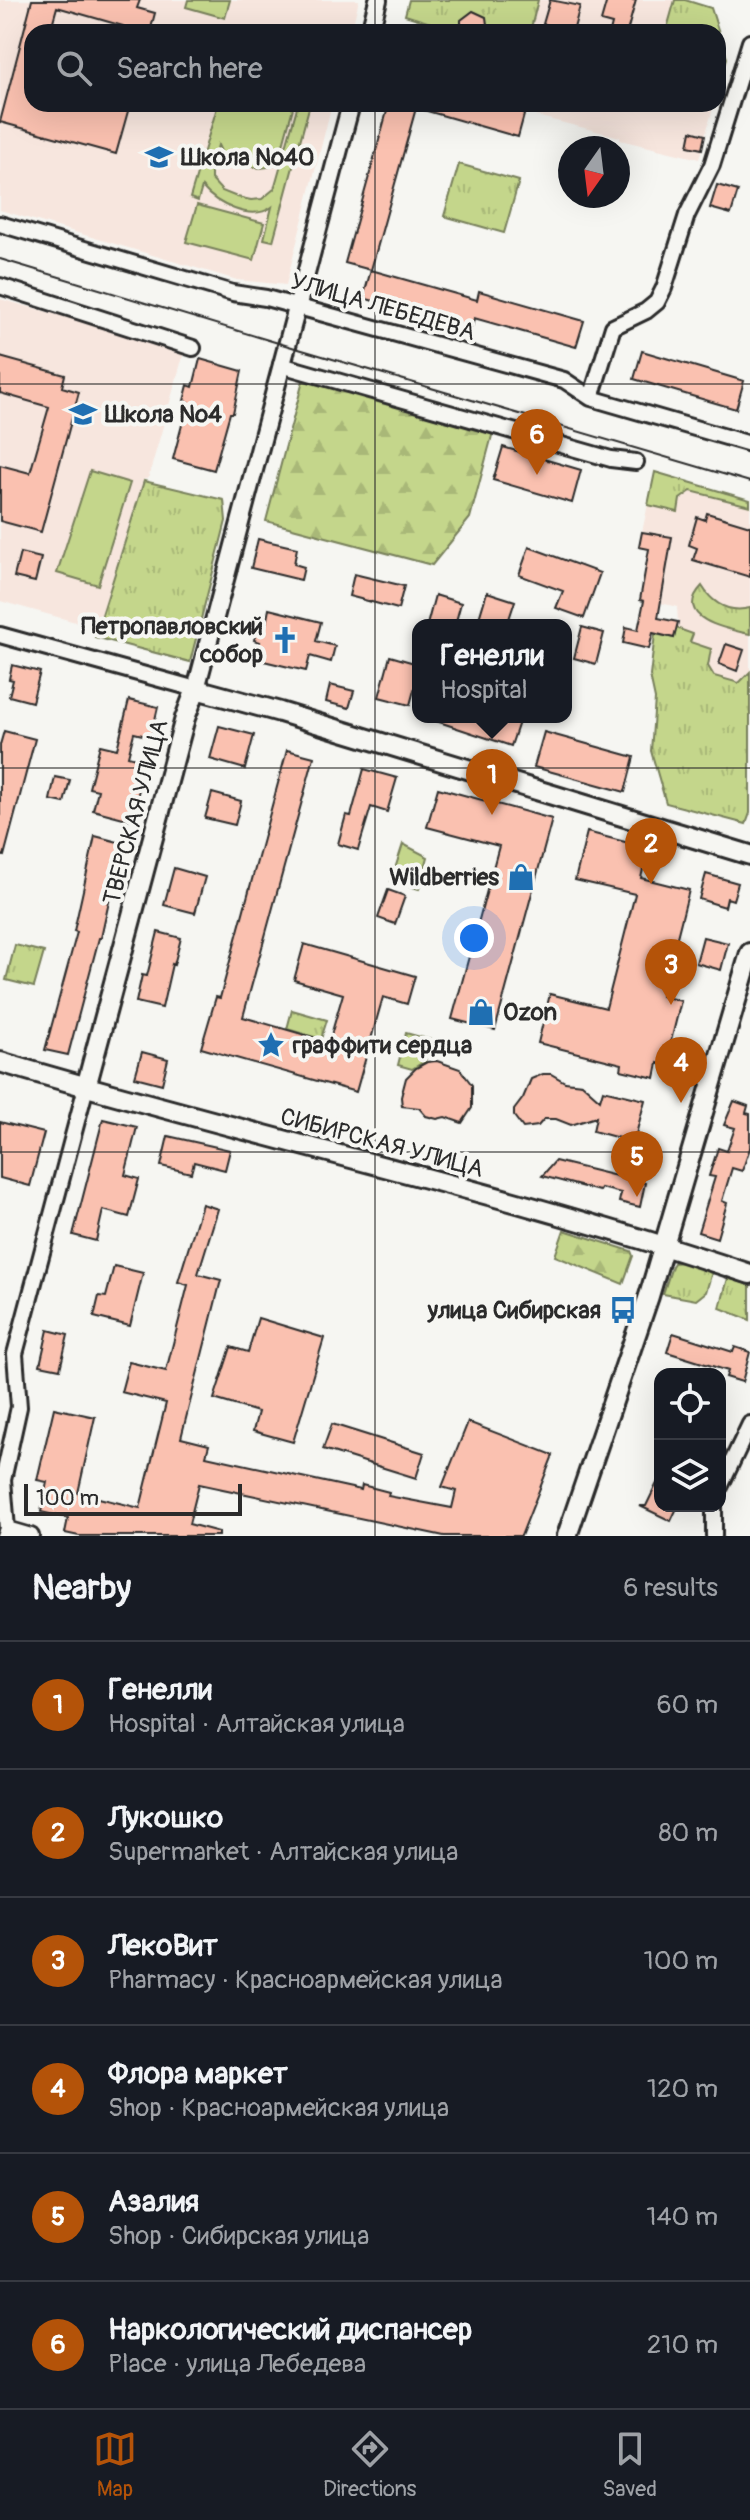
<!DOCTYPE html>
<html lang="en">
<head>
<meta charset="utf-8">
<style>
  :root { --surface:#171b24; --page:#20242c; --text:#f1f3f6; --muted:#9ea1a6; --line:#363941; --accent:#b45309 }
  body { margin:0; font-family:Pangolin,sans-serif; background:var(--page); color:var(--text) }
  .controls { position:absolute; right:24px; bottom:24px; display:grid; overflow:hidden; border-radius:16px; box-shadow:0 8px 32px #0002 }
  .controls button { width:72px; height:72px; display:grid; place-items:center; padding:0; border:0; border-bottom:2px solid var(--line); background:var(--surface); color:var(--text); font:40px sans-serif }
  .compass { position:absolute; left:558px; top:136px; width:72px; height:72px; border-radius:50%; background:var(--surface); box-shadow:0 8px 32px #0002; rotate:194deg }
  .scale { position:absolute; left:24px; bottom:20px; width:218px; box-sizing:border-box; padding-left:8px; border:4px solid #2b2b2b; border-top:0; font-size:22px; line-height:28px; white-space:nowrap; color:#2b2b2b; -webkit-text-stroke:6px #f6f6f2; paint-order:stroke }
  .you { position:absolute; left:474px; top:938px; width:28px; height:28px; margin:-20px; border:6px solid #fff; border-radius:50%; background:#1a73e8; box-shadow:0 0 0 12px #1a73e833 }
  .badge { display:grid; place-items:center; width:52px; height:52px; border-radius:50%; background:var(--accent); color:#fff; font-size:26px; font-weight:700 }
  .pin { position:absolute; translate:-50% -66px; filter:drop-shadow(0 2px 4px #0008) }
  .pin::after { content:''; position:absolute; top:42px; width:28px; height:24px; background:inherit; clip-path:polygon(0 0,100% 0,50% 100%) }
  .popup { position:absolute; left:412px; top:619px; width:160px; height:104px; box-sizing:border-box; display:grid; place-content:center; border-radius:16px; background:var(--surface); filter:drop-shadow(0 2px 6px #0005); font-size:26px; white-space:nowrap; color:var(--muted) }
  .popup b { font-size:30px; color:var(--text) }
  .popup::after { content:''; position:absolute; left:50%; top:100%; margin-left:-16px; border:16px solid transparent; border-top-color:var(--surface) }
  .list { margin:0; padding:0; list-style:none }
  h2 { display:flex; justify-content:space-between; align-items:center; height:104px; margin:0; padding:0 32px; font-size:34px }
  h2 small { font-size:26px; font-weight:400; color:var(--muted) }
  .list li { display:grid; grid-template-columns:52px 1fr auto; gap:24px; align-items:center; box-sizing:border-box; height:128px; padding:0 32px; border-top:2px solid var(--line) }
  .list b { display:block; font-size:30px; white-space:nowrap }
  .list p { margin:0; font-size:26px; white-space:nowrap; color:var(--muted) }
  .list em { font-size:26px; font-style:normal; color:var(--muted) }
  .icon { flex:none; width:44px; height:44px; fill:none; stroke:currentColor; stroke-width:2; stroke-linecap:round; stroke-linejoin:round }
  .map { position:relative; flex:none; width:750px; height:1536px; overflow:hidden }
  .search { position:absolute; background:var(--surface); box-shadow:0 8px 32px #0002; left:24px; right:24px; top:24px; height:88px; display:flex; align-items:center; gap:20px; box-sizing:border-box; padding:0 28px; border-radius:24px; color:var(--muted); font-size:30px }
  .sheet { height:872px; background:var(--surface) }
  nav { display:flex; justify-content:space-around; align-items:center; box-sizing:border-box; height:112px; border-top:2px solid var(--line); background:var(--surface); font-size:22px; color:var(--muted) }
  nav a { display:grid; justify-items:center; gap:4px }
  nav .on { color:var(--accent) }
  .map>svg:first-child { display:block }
</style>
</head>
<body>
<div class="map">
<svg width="750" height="1536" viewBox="0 0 750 1536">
  <defs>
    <pattern id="grass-tufts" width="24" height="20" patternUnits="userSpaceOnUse" patternTransform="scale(2)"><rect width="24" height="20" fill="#c4d68b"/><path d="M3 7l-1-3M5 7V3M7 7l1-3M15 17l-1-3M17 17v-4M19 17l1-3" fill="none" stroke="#a9b878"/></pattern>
    <pattern id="forest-firs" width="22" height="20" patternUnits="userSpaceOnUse" patternTransform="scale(2)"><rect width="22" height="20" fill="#c4d68b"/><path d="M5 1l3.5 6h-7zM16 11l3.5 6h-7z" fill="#a9b878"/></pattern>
  </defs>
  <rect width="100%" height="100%" fill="#f6f6f2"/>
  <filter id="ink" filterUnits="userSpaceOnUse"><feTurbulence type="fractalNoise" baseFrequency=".0125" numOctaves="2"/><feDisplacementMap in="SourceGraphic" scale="16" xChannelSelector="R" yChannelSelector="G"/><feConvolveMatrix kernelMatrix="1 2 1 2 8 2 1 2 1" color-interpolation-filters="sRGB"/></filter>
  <g filter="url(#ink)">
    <path fill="#f7e6de" d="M0 0H359L351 32H32V104H332L286 285 237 280 0 210Z
      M409 0H685L711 8 727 58 718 90V32H450V29L405 15Z
      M532 104H714L699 159 620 140V137L536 116Z
      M0 299 185 349 148 479H144L97 628 0 601Z
      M655 472 750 500V813L746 824 666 803 651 751 655 699 650 676 655 634 674 638 678 622 677 607 661 603 672 537 642 532Z"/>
    <path fill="url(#grass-tufts)" stroke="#78805b" stroke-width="2" d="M409 0H538L530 32H450V29L405 15Z
      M675 0H685L711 8 727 58 718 90V32H666Z
      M459 164 519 181 504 233 444 216Z
      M655 472 750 500V506L691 491 680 499 678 512 648 505Z
      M144 481 224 500 226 521 190 662 95 637Z
      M702 586C713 604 729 613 750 608V634C725 629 672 618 702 586Z
      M676 628 693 634 690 642 711 649 708 666 714 676 739 683 750 672V813L746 824 666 803 651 751 655 699 650 676 655 634 674 638Z
      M403 844 428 857 419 889 391 881Z
      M15 945 44 952 34 987 6 980Z
      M292 1010 327 1020 321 1039 287 1029Z
      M406 1033 431 1040 425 1061 412 1069 398 1065Z
      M681 1262 712 1272 706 1292 696 1300 663 1294 672 1266 674 1263Z
      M728 1278 750 1285V1320L720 1308Z"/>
    <path fill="url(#forest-firs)" stroke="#78805b" stroke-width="2" d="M304 377 493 432 470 518 432 565 266 521Z
      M564 1230 631 1251 633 1256 623 1284 555 1256Z"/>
    <path fill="#c4d68b" stroke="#78805b" stroke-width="2" d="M188 0H230L225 18 186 7Z
      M218 104H294L278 163C261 174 242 163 224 158L218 145 211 170V179L222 191 237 197 251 200 262 199 274 189 298 104H310L273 241 264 239 272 207C251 222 216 204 202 187L198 201 190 198Z
      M197 205 264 223 254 260 186 242Z
      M90 471 130 483 98 585 57 573Z"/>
    <path fill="#fac1b0" stroke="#2b2b2b" stroke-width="2" d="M32 0H140L137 8 155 13 150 32H122L123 26 57 7 50 32H32V104H130L116 154 0 122Z
      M550 0 580 6 573 32H556L557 27 543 24Z
      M607 0H636L627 32H610L612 24 601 21Z
      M473 11 486 17 488 32H461V20Z
      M389 104 416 108 371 270 345 263Z
      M413 104H527L518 137 413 107Z
      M691 131 705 135 702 149 688 146Z
      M717 185 738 191 731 214 710 208Z
      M371 270 477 300 479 291 584 321 576 347 474 318 472 328 363 298Z
      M642 351 744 381 736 409 634 379Z
      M0 357 65 375 62 387 79 392 41 532 0 521V465L30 473 49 407 0 393Z
      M200 359 242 371 233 413H230L214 470 173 459 188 402 184 401 188 385 193 387Z
      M503 447 581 470 572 503 493 480Z
      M707 513 750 526V577L693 560 697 548 689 545 697 517 705 520Z
      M642 532 672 537 658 618 678 622 674 638 653 633 649 649 623 643 626 627 638 630 644 601 640 600 649 549 639 547Z
      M258 539 297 548 294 564 304 567 301 580 251 568Z
      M529 547 600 573 584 618 556 608 563 591 519 575Z
      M20 553 41 558 35 582 14 577Z
      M354 574 404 586 398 609 349 596Z
      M487 592 515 601 507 625H477Z
      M435 595 461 603 455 625H427Z
      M269 609 321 622 316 641 335 646 331 662 310 656 306 671 255 659 260 642 254 640 259 622 266 624Z
      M582 627 604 633 596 664 574 658Z
      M726 644 744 650 737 671 719 664Z
      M390 656 418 664V675L410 705 379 697Z
      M12 665 40 672 32 702 9 696 13 680 9 679Z
      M330 685 354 691 349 708 326 702Z
      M129 700 158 707 151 737 134 733 128 756 143 760 139 777 142 778 131 820 93 810 98 790 89 788 100 745 117 749Z
      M430 717H503L519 722 511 746 430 719Z
      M219 726 254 735 245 769 210 759Z
      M4 731 35 739 4 856 0 855V745Z
      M544 732 634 757 625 792 534 767Z
      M287 750 314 757 243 1017 329 1042 343 994 294 980 304 944 415 976 407 1004 383 997 356 1092 201 1048 216 997 220 998Z
      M364 769 397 778 387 812 371 807 358 850 338 844 346 815 351 816Z
      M55 777 70 780 64 803 50 800Z
      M438 788 552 819 495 1030 452 1019 499 846 427 827Z
      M212 793 241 801 235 825 205 818Z
      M587 832 648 848 641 878 689 890 662 996 681 1001 665 1065 658 1063 655 1078 621 1070 622 1064 538 1043 550 994 606 1008 635 894 575 880Z
      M95 836 122 843 101 938H99L68 1055 45 1050 77 932 74 931Z
      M174 868 205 877 195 913 164 905Z
      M706 874 738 883 733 900 727 898 725 907 699 899Z
      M388 890 405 896 395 924 378 918Z
      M158 932 181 938 174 965 172 964 162 1008 136 1002 142 975 147 976Z
      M703 937 728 943 721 970 696 963Z
      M142 1052 168 1059 162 1084 135 1077Z
      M437 1061 460 1069 472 1085V1108L462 1123 445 1117 437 1119 426 1116 419 1108 402 1106 401 1097 406 1078 416 1068 427 1062Z
      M543 1074H551L565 1082 582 1084 600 1100 603 1090 645 1100 634 1142 593 1131 596 1117 571 1125 556 1119H544L538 1126 523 1128 514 1116V1110L523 1098 531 1079Z
      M734 1101 748 1106 746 1113 750 1114V1148L742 1171 732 1168 722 1201 727 1203 717 1238 698 1232 715 1177 709 1176 718 1148 727 1151 735 1128 724 1125Z
      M103 1119 137 1127 125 1175 139 1179 129 1217 103 1210 96 1241 73 1235Z
      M0 1122 44 1133 30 1186 0 1178Z
      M168 1136 230 1150 225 1170 194 1162 191 1173 161 1166Z
      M555 1161 645 1183 640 1207 619 1202 621 1193 601 1188 599 1191 542 1176Z
      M202 1204 218 1209 198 1274 221 1280 181 1438 209 1445 206 1456 361 1490 362 1485 389 1492 388 1496 452 1508 456 1491 442 1487 468 1422 553 1455 521 1536H444L199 1484 189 1524 219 1532V1536H79L65 1533 68 1518 41 1512 47 1482 37 1480 54 1408 95 1417 78 1493 140 1508 166 1403 121 1392 129 1362 166 1371 188 1285 178 1282Z
      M114 1266 143 1273 130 1326 94 1317 99 1296 106 1297Z
      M258 1318 324 1338 293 1442 253 1431 258 1412 214 1399 231 1347 248 1352Z
      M48 1330 68 1335 60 1369 40 1365Z
      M673 1333 733 1352 735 1347 750 1352 742 1382 726 1377 728 1371 667 1352Z
      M332 1424 424 1453 416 1478 323 1449Z
      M660 1477V1506H678L671 1521 640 1506H646Z"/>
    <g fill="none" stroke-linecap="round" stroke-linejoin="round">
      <g stroke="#2b2b2b" stroke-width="20">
        <path id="minor" d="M0 224 233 293 266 298 564 380 591 398 750 444
          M0 286 193 348
          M281 365 611 459 636 462
          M591 398 613 327 646 311 657 302 664 288 687 215 712 165 750 42
          M0 635 196 689
          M720 1487 750 1424
          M714 1506V1536
          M7 1529 31 1536
          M4 1536 7 1529 3 1480 19 1407 15 1354 86 1087"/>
      </g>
      <g stroke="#2b2b2b" stroke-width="22">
        <path id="tertiary" d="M370 32 378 0
          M196 689 351 104"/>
      </g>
      <g stroke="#2b2b2b" stroke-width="24">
        <path id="secondary" d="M0 1062C249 1136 504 1191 750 1274
          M86 1087 185 718 196 689 280 712 750 855
          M567 1536 649 1296 750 953"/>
      </g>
      <use href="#minor" stroke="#f6f6f2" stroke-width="14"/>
      <use href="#tertiary" stroke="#f6f6f2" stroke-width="16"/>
      <use href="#secondary" stroke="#f6f6f2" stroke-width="18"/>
      <path stroke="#2b2b2b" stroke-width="2" d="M0 259 275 342 750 482"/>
    </g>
  </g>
  <path fill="none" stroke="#2b2b2b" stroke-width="2" stroke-opacity="0.55" d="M375 0V32M375 104V1536M0 384H750M0 768H750M0 1152H750"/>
  <defs>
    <g id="school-bare" transform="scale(2.16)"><path d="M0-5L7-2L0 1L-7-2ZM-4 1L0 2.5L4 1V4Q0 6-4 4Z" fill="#1f6fb2" stroke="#f6f6f2" stroke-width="2.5" paint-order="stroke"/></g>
    <g id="church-bare" transform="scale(2.16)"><path d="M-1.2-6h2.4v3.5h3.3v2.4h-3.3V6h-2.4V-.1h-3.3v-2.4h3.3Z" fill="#1f6fb2" stroke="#f6f6f2" stroke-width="2.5" paint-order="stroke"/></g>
    <g id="shop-bare" transform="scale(2.16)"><path d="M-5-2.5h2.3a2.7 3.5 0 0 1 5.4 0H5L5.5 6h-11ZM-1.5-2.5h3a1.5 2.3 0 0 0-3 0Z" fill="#1f6fb2" stroke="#f6f6f2" stroke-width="2.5" paint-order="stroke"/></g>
    <g id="sight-bare" transform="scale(2.16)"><path d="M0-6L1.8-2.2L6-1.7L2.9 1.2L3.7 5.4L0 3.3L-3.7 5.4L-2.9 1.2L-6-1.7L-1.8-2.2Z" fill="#1f6fb2" stroke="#f6f6f2" stroke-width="2.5" paint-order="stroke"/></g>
    <g id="bus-bare" transform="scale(2.16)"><path d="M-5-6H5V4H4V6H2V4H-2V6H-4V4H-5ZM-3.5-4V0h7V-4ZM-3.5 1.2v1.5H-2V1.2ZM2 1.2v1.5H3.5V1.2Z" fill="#1f6fb2" stroke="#f6f6f2" stroke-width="2.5" paint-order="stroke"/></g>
  </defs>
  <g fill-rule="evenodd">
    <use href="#school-bare" x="159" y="157"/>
    <use href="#school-bare" x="83" y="414"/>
    <use href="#church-bare" x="285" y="640"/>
    <use href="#shop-bare" x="521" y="877"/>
    <use href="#shop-bare" x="481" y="1012"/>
    <use href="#sight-bare" x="271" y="1045"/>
    <use href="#bus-bare" x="623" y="1310"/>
  </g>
  <g text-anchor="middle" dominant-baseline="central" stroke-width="8" stroke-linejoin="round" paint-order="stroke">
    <g font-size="24" font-weight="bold" fill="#2b2b2b" stroke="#f6f6f2" text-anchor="start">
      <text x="181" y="157">Школа №40</text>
      <text x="105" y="414">Школа №4</text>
      <text x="263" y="626" text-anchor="end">Петропавловский<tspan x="263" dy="28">собор</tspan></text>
      <text x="499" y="877" text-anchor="end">Wildberries</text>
      <text x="503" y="1012">Ozon</text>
      <text x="293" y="1045">граффити сердца</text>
      <text x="601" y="1310" text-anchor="end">улица Сибирская</text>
    </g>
    <g font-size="24" fill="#2b2b2b" stroke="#f6f6f2">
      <text transform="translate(383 307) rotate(16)">УЛИЦА ЛЕБЕДЕВА</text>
      <text transform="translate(136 812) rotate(-75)">ТВЕРСКАЯ УЛИЦА</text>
      <text transform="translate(382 1143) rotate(15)">СИБИРСКАЯ УЛИЦА</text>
    </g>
  </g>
</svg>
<div class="controls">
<button><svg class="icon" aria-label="locate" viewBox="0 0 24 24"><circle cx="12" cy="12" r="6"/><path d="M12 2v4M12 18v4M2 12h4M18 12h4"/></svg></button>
<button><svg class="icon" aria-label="layers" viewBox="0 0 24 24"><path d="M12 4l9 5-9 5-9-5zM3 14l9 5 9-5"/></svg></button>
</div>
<svg class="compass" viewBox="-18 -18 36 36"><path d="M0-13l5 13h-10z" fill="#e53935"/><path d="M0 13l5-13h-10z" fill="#9ea1a6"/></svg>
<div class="scale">100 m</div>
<div class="you"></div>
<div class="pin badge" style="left:492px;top:815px">1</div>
<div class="popup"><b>Генелли</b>Hospital</div>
<div class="pin badge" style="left:651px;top:884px">2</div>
<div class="pin badge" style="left:671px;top:1005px">3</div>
<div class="pin badge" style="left:681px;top:1103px">4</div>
<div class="pin badge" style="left:637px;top:1197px">5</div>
<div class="pin badge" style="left:537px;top:475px">6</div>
<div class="search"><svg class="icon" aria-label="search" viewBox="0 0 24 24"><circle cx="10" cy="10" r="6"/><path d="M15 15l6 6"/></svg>Search here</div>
</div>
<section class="sheet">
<h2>Nearby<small>6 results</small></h2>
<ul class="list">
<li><span class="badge">1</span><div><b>Генелли</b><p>Hospital · Алтайская улица</p></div><em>60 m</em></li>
<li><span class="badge">2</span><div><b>Лукошко</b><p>Supermarket · Алтайская улица</p></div><em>80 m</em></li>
<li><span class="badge">3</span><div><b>ЛекоВит</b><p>Pharmacy · Красноармейская улица</p></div><em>100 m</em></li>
<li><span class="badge">4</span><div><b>Флора маркет</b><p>Shop · Красноармейская улица</p></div><em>120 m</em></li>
<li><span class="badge">5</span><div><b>Азалия</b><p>Shop · Сибирская улица</p></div><em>140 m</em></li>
<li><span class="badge">6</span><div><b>Наркологический диспансер</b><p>Place · улица Лебедева</p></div><em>210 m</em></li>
</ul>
</section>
<nav>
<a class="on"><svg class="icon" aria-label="map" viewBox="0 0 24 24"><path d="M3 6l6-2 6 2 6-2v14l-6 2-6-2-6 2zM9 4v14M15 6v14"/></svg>Map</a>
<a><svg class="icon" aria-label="directions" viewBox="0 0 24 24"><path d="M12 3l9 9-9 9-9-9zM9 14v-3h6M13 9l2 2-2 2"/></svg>Directions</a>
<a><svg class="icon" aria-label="saved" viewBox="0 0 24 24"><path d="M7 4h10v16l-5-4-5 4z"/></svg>Saved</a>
</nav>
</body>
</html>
